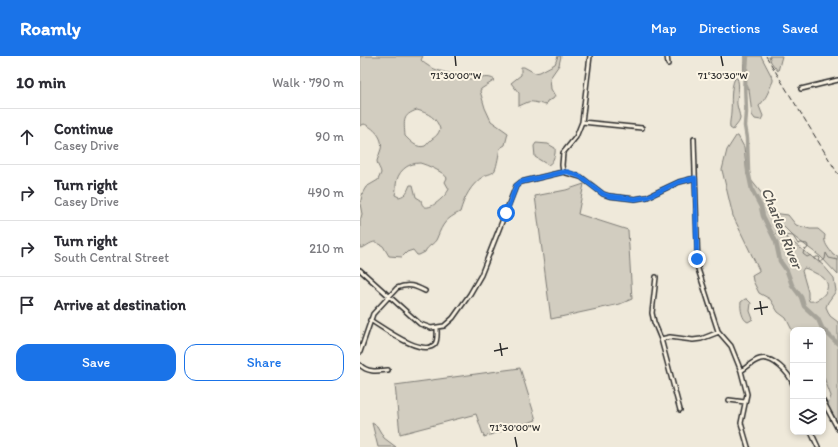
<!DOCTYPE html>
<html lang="en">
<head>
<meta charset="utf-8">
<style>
  :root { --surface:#fff; --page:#f2f2f3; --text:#2b2b33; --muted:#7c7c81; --line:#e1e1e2; --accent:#1a73e8 }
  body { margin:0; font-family:Itim,sans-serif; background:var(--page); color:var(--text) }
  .controls { position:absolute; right:12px; bottom:12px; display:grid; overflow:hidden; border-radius:8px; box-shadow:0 2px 6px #0003 }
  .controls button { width:36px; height:36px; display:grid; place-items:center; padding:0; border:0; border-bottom:1px solid var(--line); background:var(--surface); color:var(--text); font:20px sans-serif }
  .stop { position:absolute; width:12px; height:12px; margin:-9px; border:3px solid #1a73e8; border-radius:50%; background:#fff }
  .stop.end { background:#1a73e8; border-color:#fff; box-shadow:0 1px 4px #0008 }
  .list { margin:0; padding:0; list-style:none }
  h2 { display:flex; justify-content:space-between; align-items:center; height:52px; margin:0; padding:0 16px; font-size:17px }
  h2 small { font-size:13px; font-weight:400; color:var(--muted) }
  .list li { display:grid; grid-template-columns:26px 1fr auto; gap:12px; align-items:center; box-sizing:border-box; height:56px; padding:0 16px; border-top:1px solid var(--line) }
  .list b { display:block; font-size:15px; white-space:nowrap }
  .list p { margin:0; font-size:13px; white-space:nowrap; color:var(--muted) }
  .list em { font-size:13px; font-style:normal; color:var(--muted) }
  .actions { display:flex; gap:8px; padding:12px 16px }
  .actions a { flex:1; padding:9px 0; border:1px solid var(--accent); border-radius:12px; text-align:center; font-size:14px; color:var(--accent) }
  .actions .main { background:var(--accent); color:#fff }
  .icon { flex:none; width:22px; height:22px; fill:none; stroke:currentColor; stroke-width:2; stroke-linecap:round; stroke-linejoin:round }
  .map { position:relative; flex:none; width:478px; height:391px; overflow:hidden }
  header { display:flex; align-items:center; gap:24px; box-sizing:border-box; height:56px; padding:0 20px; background:var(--accent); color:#fff }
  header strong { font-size:19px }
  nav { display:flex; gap:22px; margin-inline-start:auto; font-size:14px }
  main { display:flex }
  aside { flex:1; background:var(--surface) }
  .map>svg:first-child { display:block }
</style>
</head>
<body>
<header>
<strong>Roamly</strong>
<nav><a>Map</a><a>Directions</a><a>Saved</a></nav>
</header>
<main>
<aside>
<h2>10 min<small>Walk · 790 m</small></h2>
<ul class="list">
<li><svg class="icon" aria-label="ahead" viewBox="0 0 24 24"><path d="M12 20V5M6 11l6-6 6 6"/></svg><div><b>Continue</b><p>Casey Drive</p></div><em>90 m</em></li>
<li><svg class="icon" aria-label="right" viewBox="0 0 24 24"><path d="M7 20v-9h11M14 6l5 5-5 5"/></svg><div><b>Turn right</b><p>Casey Drive</p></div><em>490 m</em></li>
<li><svg class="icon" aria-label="right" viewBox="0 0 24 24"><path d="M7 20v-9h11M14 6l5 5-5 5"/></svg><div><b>Turn right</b><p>South Central Street</p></div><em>210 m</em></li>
<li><svg class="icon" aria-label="arrive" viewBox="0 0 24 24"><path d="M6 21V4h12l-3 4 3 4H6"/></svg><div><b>Arrive at destination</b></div></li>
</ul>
<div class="actions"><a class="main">Save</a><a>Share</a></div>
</aside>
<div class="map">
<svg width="478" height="391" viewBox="0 0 478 391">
  <rect width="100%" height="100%" fill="#efe9da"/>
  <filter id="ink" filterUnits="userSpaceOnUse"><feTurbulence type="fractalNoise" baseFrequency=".025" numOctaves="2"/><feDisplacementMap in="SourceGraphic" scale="8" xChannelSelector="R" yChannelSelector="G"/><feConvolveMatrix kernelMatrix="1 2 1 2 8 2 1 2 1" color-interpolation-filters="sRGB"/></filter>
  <g filter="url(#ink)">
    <path fill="#d2cdc0" stroke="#7e7c76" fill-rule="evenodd" d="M0 0H63L61 4C71 15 88 17 102 20 106 21 109 24 114 23 121 23 128 19 135 24L121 33 120 35 125 52 131 65 148 77 145 89 140 92C139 97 137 110 135 114 133 118 128 118 124 120 111 128 104 142 100 156 86 163 83 167 77 182 75 188 67 190 65 196L59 199H57L53 194 47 196 42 201 29 200 23 190 16 186C9 186 6 192 0 192V165L2 158 0 148 3 136 6 131 18 124 21 117C21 113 17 110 17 105 18 101 20 97 21 93 24 82 13 71 4 68L0 70ZM57 54C68 57 77 62 80 73 78 79 76 80 72 83 69 85 68 88 65 90 57 93 50 85 45 80 44 65 42 59 57 54ZM60 107C67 109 84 116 87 122L85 126 89 133C87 139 63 163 61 144L56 141 53 129H50C47 135 47 139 39 141L35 139C36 135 36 133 36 129 37 116 47 107 60 107Z
      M198 0H201L199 9 190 22 191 33 195 40 193 43 187 45 186 49C180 48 174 45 168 46 165 47 162 49 159 50V37L151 27 161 19V11H164L175 17 180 16 195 8Z
      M384 0H401L413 23V25C409 34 406 43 399 50L403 60 401 64 395 63 392 59 389 33 387 30 383 29Z
      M409 0H422L418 15 411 6Z
      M375 22H377C380 29 378 36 377 44 376 50 380 57 380 63 379 68 375 70 373 74L370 72C369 66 371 62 371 56 372 45 370 33 375 22Z
      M376 80H378L384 91 387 119 407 144 412 152 413 157 428 159 436 169 450 173H458L465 179C463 188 469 192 473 199L478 200V219L461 201 433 180 424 171 419 169 417 171 418 175 448 198 463 209 474 222 476 235 468 246 466 251 470 260 478 266V366L472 357 470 356 468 349 471 340 463 319V274H433V276L426 262 418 256 410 243 399 237 393 225 392 219 399 215V214L373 160 362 114 367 94ZM444 212C449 213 451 215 455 217 459 219 464 221 466 225 472 235 458 247 449 245L448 241V236L442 215Z
      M176 87 188 88 195 92C196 98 193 107 188 109L175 101 174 90Z
      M224 128 218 158 268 174 272 243 260 248 191 263 175 140 206 134Z
      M385 243H387L391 247 390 255 393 263 388 266C382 264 380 252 381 246Z
      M160 312 176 364 124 381 116 358 40 378 35 329Z
      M12 367 17 370 24 382 36 391H18Z"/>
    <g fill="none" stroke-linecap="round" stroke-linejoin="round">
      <path stroke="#75736d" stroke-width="1" d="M412 177 414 179 418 176 422 179 433 180 438 188 441 187 447 188 448 190 447 193 444 194 443 198 447 201 451 199 455 204 456 201H459L460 202 459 206H461L465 203 466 197 469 202 478 204"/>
      <path stroke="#a6a399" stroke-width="4.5" d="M387 0 385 24 386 56 385 70 387 82 388 115 392 134 401 151 403 160 416 186 420 205 427 215 432 229 441 241 444 250 458 263 462 272 478 288"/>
      <g stroke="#2b2b2b" stroke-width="6">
        <path id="street" d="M230 0 222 66 216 81 203 97 202 109 203 116 221 121 243 138 249 140 275 143 287 141 319 126 335 122
          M307 0 308 8
          M441 33 478 24
          M222 66 282 72
          M334 83 338 213 358 275 371 290 381 315 387 338 381 367 388 391
          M0 214 60 268 71 272 84 270 93 262 110 238 121 219 156 130 161 126 203 116
          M296 221 292 257 294 266 301 283 320 354
          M10 264C22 271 63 302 75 288 78 284 77 277 77 272
          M301 283 310 281 333 284 341 283 359 276
          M0 296 13 258 37 232C48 227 55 230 65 235
          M0 309C8 317 18 315 28 314
          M381 315C387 311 393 305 400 303 413 300 429 317 433 328
          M369 344 385 346
          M463 345 478 373
          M451 376 458 391"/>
      </g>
      <use href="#street" stroke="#fcf5e5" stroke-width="3"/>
      <path stroke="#2b2b2b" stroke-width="1" stroke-dasharray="6 3" stroke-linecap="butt" d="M406 0 478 118"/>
    </g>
  </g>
  <g fill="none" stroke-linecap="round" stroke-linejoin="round" filter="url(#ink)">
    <path stroke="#1a73e8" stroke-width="5" d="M146 157 156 130 161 126 203 116H208L221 121 243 138 249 140 275 143 287 141 319 126 335 122 337 203"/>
  </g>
  <path fill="none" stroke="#2b2b2b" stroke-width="1.5" d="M95 0 96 10M361 0 363 10M400 245 402 259M394 253 408 251M140 287 142 300M134 295 148 292M155 381 157 391"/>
  <g text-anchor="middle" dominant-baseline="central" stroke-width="4" stroke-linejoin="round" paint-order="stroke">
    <g font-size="15" font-style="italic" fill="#565552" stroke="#fcf5e5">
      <text transform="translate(422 172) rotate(68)">Charles River</text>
    </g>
  </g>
  <g font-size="10" text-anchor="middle" fill="#2b2b2b" stroke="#fcf5e5" stroke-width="4" stroke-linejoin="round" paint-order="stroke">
    <text x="96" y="23">71°30'00"W</text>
    <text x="363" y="23">71°30'30"W</text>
    <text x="155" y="375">71°30'00"W</text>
  </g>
</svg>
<div class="controls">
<button>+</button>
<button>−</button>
<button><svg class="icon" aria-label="layers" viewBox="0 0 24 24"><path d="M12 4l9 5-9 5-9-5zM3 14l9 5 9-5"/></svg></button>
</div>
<div class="stop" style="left:146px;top:157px"></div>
<div class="stop end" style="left:337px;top:203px"></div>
</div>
</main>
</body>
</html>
